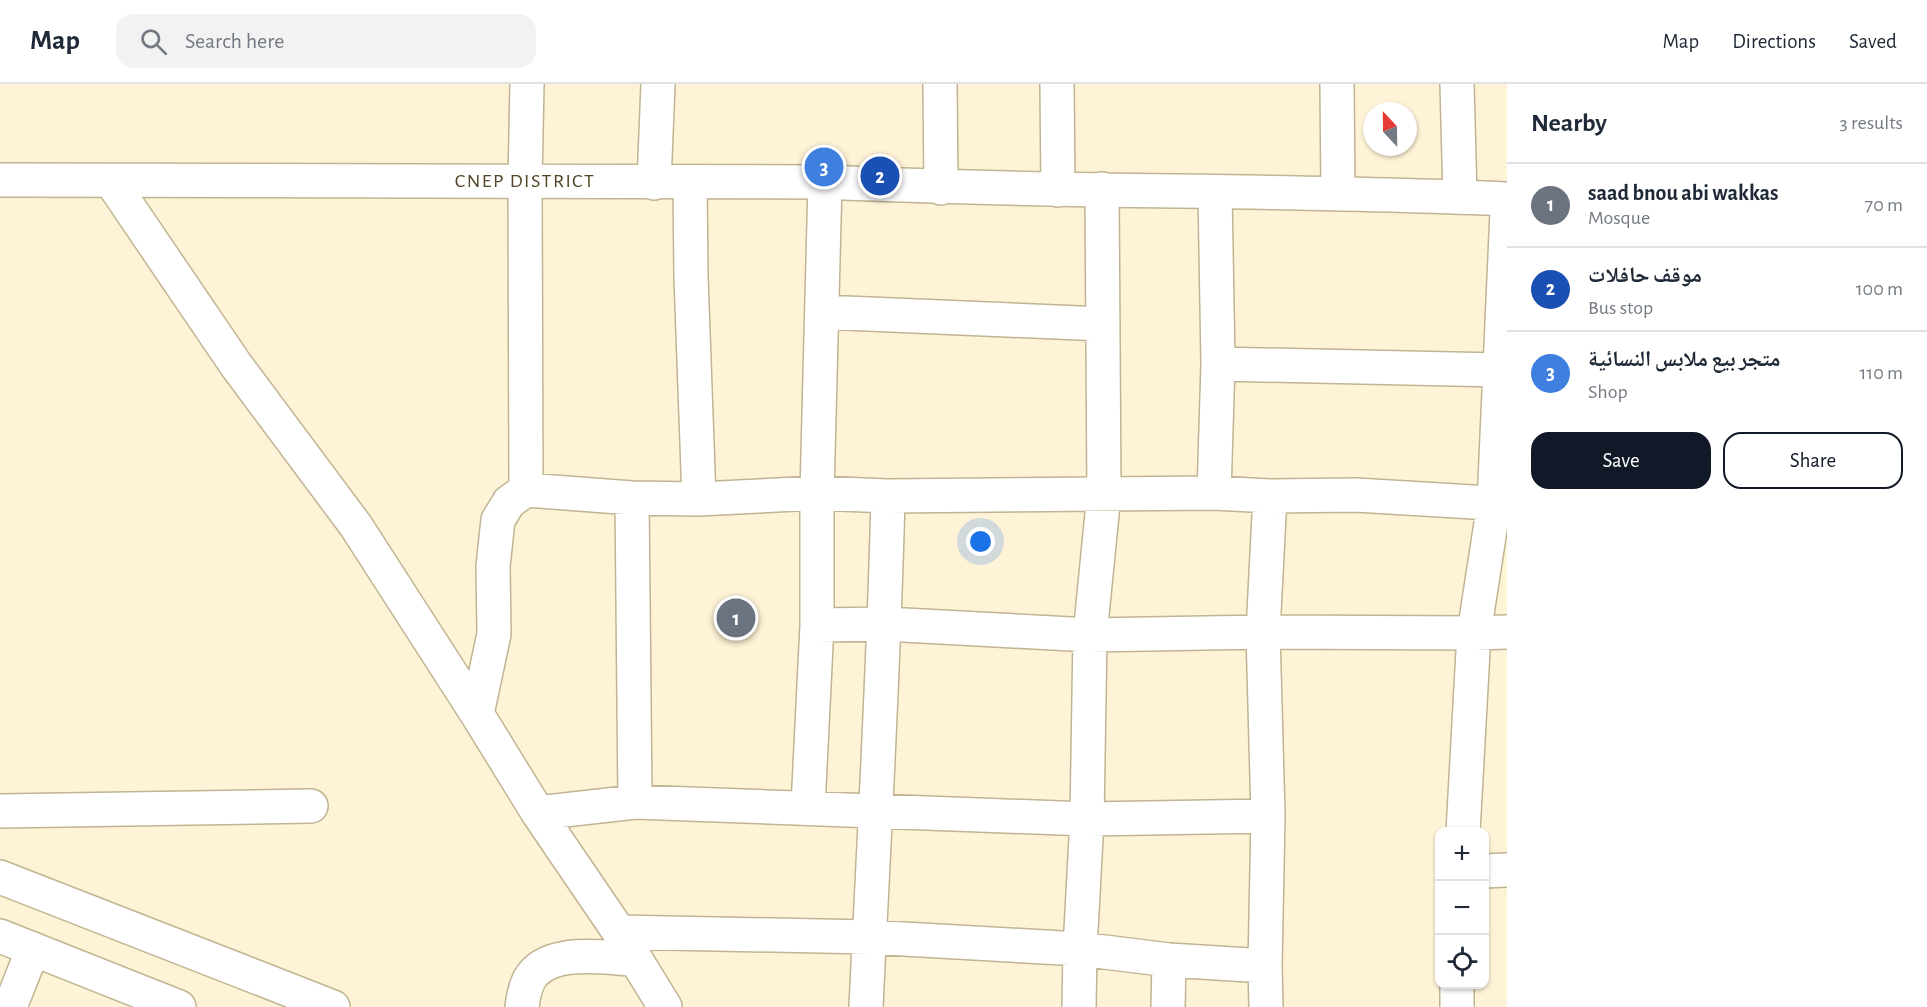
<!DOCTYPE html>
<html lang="en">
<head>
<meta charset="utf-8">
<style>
  :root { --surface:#fff; --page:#f2f2f3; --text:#1f2937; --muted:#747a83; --line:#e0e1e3; --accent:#111827 }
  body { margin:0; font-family:"Alegreya Sans","Noto Naskh Arabic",sans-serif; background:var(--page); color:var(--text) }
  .controls { position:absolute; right:18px; bottom:18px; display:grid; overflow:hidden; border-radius:12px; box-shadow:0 2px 4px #0004 }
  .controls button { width:54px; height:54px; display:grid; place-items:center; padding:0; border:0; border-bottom:2px solid var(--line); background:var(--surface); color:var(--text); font:30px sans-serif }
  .compass { position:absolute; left:1363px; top:18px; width:54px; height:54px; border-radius:50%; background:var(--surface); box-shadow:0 2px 4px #0004; rotate:338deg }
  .you { position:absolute; left:981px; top:458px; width:21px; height:21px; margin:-15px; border:4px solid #fff; border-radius:50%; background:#1a73e8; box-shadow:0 0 0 9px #1a73e833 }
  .badge { display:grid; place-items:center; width:39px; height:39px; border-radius:50%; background:var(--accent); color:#fff; font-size:20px; font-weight:700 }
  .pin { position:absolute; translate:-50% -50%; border:3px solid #fff; box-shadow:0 2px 6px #0006 }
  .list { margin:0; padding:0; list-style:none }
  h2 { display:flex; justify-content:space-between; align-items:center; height:78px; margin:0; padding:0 24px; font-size:26px }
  h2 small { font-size:20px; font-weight:400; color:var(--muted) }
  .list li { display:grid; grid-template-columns:39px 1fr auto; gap:18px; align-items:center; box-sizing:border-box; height:84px; padding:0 24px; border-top:2px solid var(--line) }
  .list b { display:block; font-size:22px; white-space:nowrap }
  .list p { margin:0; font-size:20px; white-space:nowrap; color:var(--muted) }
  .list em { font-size:20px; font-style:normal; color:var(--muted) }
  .actions { display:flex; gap:12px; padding:18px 24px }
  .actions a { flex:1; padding:14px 0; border:2px solid var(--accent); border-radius:18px; text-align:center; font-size:21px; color:var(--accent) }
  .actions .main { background:var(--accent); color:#fff }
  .icon { flex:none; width:33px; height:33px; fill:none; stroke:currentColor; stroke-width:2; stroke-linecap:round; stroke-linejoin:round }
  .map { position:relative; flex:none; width:1507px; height:923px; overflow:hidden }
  header { display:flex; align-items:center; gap:36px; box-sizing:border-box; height:84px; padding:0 30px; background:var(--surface); border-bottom:2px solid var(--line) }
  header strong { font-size:28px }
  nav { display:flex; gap:33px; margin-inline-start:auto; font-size:21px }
  .search { width:420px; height:54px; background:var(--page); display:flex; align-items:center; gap:15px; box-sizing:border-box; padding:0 21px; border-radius:18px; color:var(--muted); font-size:22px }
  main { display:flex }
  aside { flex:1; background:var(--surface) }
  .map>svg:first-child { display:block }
</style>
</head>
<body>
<header>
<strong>Map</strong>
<div class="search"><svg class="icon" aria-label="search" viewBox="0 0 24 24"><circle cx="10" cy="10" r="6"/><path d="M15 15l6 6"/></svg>Search here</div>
<nav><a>Map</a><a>Directions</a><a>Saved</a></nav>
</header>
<main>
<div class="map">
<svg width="1507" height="923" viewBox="0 0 1507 923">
  <rect width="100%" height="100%" fill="#fff3d7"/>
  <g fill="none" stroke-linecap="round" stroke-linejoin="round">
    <g stroke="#c1b492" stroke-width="36">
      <path id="minor" d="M940 0 941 104
        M1057 0 1058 106
        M1337 0 1338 109
        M1457 0 1460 113
        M111 97 236 281 356 442 477 630 538 729 619 848 665 923
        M654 99 658 0
        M690 99 691 193 699 415
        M822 228 1103 240
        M1218 280 1499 286
        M526 406 632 414 699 415 817 409 888 412 1214 409 1270 412 1356 411 1507 420
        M1214 409 1218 280 1215 108
        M632 414 635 718
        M817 541 885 540 1090 551 1263 548 1474 549 1507 548
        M477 630 494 550 493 482 498 436 509 418 526 406 525 97
        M808 723 817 541V409L825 98
        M0 727 311 722
        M538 729 635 718 1087 735 1268 732
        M1463 748 1474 549 1494 420 1507 127
        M1484 787 1507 786
        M0 793 333 923
        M619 848 869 853 1080 865 1169 876 1265 882
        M10 923 33 865
        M522 923C523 914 525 904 529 896 547 863 604 874 634 875
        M866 923C874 753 884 583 888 412
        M1079 923 1080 865 1087 735 1090 551 1104 410 1102 105
        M1168 923 1169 876
        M1266 923 1265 882 1268 732 1263 548 1270 412
        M1457 923V900"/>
    </g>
    <g stroke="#c1b492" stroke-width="36">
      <path id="major" d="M0 96 825 98C1053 109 1280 105 1507 115
        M525 97 527 0
        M0 852 179 923"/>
    </g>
    <use href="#minor" stroke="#fff" stroke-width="33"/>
    <use href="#major" stroke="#fff" stroke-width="33"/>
  </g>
  <g text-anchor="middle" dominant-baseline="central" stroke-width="5" stroke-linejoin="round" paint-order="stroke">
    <g font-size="20" letter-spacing="1.5" fill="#534728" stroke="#fff">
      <text x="525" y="97">CNEP DISTRICT</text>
    </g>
  </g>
</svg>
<div class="controls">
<button>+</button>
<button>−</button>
<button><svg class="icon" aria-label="locate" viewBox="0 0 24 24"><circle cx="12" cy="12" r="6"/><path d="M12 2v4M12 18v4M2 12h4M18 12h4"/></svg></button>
</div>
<svg class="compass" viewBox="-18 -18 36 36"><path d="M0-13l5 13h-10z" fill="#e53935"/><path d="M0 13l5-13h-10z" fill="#747a83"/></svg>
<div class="you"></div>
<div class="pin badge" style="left:736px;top:534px;background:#6b7280">1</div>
<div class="pin badge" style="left:880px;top:92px;background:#1a4fb4">2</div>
<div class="pin badge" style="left:824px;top:83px;background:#3f7fe0">3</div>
</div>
<aside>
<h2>Nearby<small>3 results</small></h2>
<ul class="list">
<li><span class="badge" style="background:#6b7280">1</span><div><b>saad bnou abi wakkas</b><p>Mosque</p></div><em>70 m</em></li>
<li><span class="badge" style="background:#1a4fb4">2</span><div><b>موقف حافلات</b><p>Bus stop</p></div><em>100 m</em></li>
<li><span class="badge" style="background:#3f7fe0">3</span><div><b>متجر بيع ملابس النسائية</b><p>Shop</p></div><em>110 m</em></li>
</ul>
<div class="actions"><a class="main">Save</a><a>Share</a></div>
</aside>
</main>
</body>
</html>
